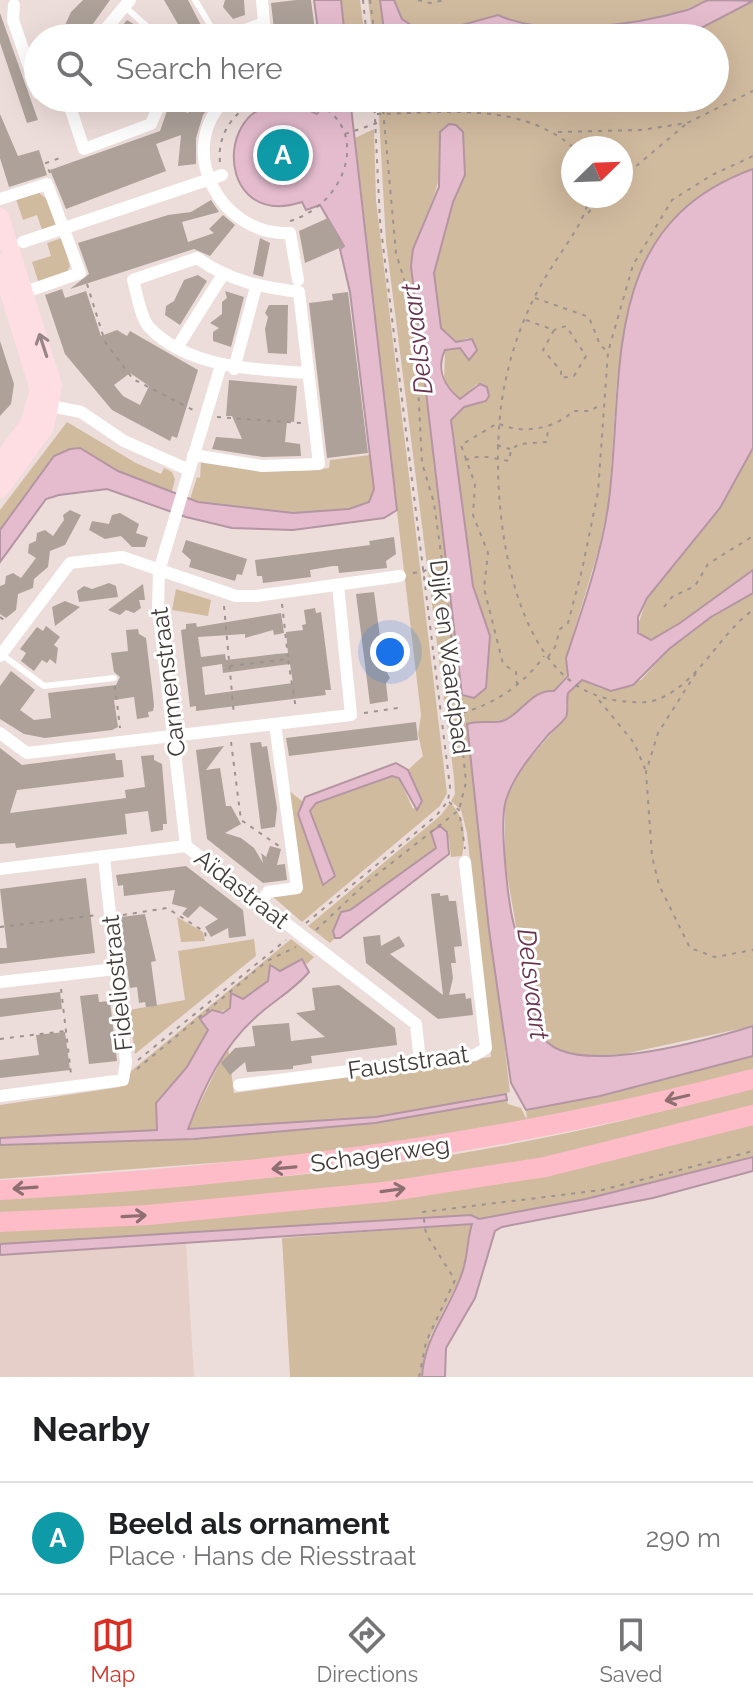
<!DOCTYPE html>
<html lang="en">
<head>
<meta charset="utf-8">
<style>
  :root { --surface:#fff; --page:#f6f6f6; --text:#202124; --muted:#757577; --line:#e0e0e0; --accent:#d93025 }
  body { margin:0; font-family:Raleway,sans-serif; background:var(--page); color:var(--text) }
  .compass { position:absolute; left:561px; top:136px; width:72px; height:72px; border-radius:50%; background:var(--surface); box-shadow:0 8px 32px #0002; rotate:67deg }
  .you { position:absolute; left:390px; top:652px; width:28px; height:28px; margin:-20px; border:6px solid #fff; border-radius:50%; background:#1a73e8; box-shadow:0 0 0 12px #1a73e833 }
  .badge { display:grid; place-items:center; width:52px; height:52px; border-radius:50%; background:var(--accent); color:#fff; font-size:26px; font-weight:700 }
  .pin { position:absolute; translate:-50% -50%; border:4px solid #fff; box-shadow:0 2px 8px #0006 }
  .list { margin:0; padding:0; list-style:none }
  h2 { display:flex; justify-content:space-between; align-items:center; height:104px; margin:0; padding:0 32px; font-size:34px }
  h2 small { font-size:26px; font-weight:400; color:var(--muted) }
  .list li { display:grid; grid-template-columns:52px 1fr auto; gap:24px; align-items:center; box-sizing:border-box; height:112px; padding:0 32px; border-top:2px solid var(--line) }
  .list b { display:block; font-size:30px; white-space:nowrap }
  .list p { margin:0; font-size:26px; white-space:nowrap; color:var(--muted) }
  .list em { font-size:26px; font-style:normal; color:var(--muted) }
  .icon { flex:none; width:44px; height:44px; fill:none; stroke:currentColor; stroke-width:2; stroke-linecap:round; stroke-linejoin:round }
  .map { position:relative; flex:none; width:753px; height:1377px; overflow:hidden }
  .search { position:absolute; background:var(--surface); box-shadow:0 8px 32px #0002; left:24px; right:24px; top:24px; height:88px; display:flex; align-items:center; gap:20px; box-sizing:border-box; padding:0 28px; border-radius:44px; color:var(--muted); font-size:30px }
  .sheet { height:216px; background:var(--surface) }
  nav { display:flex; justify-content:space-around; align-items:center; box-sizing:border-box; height:112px; border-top:2px solid var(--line); background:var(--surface); font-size:22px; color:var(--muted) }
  nav a { display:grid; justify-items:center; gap:4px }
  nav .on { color:var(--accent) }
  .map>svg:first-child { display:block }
</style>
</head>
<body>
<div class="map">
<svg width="753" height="1377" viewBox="0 0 753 1377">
  <rect width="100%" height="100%" fill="#edddda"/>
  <path fill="#e6cec9" d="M186 1244 194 1377H0V1255Z"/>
  <path fill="#d1bb9f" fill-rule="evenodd" d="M341 0H360L365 38H345Z
    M368 0H380L385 38H373Z
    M394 0H708C656 26 552 40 498 15L426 35 401 19Z
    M753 1V169L725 180 631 297 617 381 609 500 599 548 566 658 570 671 553 692 533 699 508 719 467 724 510 1092 376 1117 187 1129 228 1046 234 1093 491 1057 467 833 461 810 451 801 455 794 454 778 386 242 378 98 442 101 446 98H715V38H682ZM463 132 465 175 453 202 434 273 441 328 456 342 468 338 471 359 460 348 445 350 444 381 460 399 477 384 487 387 489 393 486 401 464 407 451 420 473 586 490 636 486 688 474 698 462 695 411 266C415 221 448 193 440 141ZM573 148H621V196H573Z
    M374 129 376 200 447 793 440 806 302 922 272 896 299 890 288 790 302 801 323 884 335 876 310 812 316 803 392 776 399 778 413 809 422 801 408 770 423 756 418 734 421 715 353 139Z
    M37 191 49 201 58 224 42 230 37 215 23 220 16 199Z
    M62 238 70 266 66 274 39 284 32 262 51 256 47 243Z
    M67 422 136 463 161 474 164 468 172 472 175 479 172 492 118 471 80 448 54 456 0 530V510Z
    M753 448V570C729 584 668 642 644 639L637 628 647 598 720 508Z
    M370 455C372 468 380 493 368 502 344 522 220 509 190 499L197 477 200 478 201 460C243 468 286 475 329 468L330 460Z
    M176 589 211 600 208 616 172 610Z
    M753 593V1026L624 1054 578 1057 552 1049 541 1033 531 1001 534 971 529 954 518 938 505 863V802L521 769 567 715V693L582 680 602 689 641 680 669 649 711 617Z
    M450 803C465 816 466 837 462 856L451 857 449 839 431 833 436 848 350 910 341 912 333 931 335 938 330 943 308 926 441 815Z
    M177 917 203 932 205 941 181 942Z
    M254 939 256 956 135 1054 129 1010 185 1000 178 951Z
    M291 939 314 957 307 964 302 960 280 971 269 969 268 981 243 999 231 993 230 1008 200 1019 209 1029 187 1067 167 1089 157 1130 0 1138V1105L120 1087 128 1080 131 1071Z
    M753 1056V1070L507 1129 332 1154 0 1179V1145L191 1139 375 1123 507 1100 508 1104 521 1108 527 1120 526 1110 600 1096Z
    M753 1087V1106L534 1163 260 1198 0 1215V1197C133 1187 266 1182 398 1163 518 1146 636 1120 753 1087Z
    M753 1124V1157L586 1199 479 1220 471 1215 0 1244V1231L163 1221Z
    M473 1224 463 1272 430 1337 422 1377H290L282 1238Z"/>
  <path fill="#e5bcce" stroke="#b495a2" stroke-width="2" d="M314 0H341L345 38H319Z
    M380 0H394L402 19 426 35 498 15C548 38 635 25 687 10 695 8 702 1 710 0 723 0 741 0 753 1L682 38H385Z
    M328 98H350L397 510 384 518 293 530 232 528 186 517 107 489 59 495 46 499 0 562V530L54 456 70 449 80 448 118 471 198 502 293 513 349 509 369 502 374 489 350 292 340 249 344 246 320 205 306 210 302 202C203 234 215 62 317 114Z
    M449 124 456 125 463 132 465 175 453 202 434 273 441 328 456 342 472 339 477 350 469 360 460 348 445 350C436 369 444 386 460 399L480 384 487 387 489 396 486 401 464 407 451 420 473 586 490 636 486 688 474 698 462 695 411 266 413 249 439 187 440 132Z
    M753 169V448L720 508 647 598 638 617V633L651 640 680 623 753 570V593L711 617 669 649 633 685 611 691 582 680 568 693C566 700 569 711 566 717 562 723 554 729 549 734 532 754 514 775 506 800 499 822 508 919 519 939 521 945 527 949 529 954 539 976 528 1003 540 1032 562 1083 711 1039 753 1026V1056L600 1096 526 1110 511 1083 489 930 467 724C480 719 494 725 505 720 523 711 533 689 554 691L568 676 566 658C583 607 602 553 609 500 625 368 599 225 753 169Z
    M396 763 408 770 422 801 417 810 399 778 392 776 316 803 310 811 335 876 323 885 298 814 305 797Z
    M440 826 447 832 449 854 340 938H335L333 931 341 912 350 910 436 848 431 832Z
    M302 959 309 972C294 990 273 1001 256 1017 223 1046 203 1089 188 1129L376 1117 506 1094 507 1100 375 1123 194 1139 0 1145V1138L157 1130 156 1103 187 1067 208 1030 200 1019 212 1010 223 1013 230 1008 231 993 243 999 268 981 270 965 280 971Z
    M753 1157V1171L653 1198 502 1227 495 1231 475 1298 446 1348 445 1377H422C424 1337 450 1309 462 1273 468 1257 467 1239 472 1224L0 1255V1244L471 1215 479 1219 586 1199Z"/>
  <path fill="#ada19a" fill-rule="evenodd" d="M83 0H110L83 38H59L71 12Z
    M164 0H188L205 33 190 38 182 31Z
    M225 0H244L245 15 233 19 223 7Z
    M296 0H311L316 38H275L271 3Z
    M0 13 38 120 27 123 0 43Z
    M127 20 132 23 151 38H112Z
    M197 98 215 99 203 115 196 138V164L178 166 181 135 156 144 166 171 66 209 50 170 160 131 169 105 188 113Z
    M0 114 18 156 39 150 47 175 9 187 0 158Z
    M211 200 219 212 182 222 188 242 214 233 209 229 223 215 235 225 210 256 194 249 70 289 89 274 78 243 168 215 191 212Z
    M328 218 344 246 305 263 299 231Z
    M260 238 270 243 263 277 253 274Z
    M198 275 207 281 180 325 165 315 166 306 174 301 184 280Z
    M62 289 65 298 86 291 101 336 117 330 127 336 130 331 198 370 177 438 172 436 170 441 112 410 65 354 45 295ZM130 373 149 386 140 405 123 396 114 385Z
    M225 291 244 297 231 347 213 341V332L219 328 210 323 222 314V302L227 298Z
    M348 292 368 453 327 458 309 303 333 300 332 294Z
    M269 305H288L287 354 268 353 265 329 268 317 265 313Z
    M0 341 14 384 11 404 0 416Z
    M229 380 297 386 294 422 287 421 285 442 300 444 301 456 263 457 212 449 216 437 242 439 232 416H226Z
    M70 510 81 515 65 545 50 551 48 567 34 579 33 588 18 594 16 610 6 618 0 614V586L5 584 6 576 13 573 21 578 36 558 28 553 29 544 36 541 37 533 45 530 53 536 64 520 63 515Z
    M120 513 139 524 136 533 148 537 145 547H132L121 536 105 539 89 530 92 521 109 524 112 515Z
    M394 537 396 554 386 561 387 568 339 573 338 566H333L310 570 311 577 263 583 262 576H257L255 560 370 545 369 541Z
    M186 540 247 559 242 575 237 574 235 581 189 567 191 560 182 552Z
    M109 583 116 586 118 597 79 602 77 591 84 586 92 589Z
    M143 584 145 600H139L141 608 134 613 126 610 120 615 108 610Z
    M374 592 384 667 390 678 386 683 388 701 370 704 356 594Z
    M65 601 80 607 55 626 52 607Z
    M315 608 316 613 321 612 329 674 331 690H325L326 695 196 711V706L190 707 181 630 186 629V624L196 623 197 627 281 613 284 633 274 635 273 630 245 638V634L198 637 201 657 225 654 226 660 276 654 288 653 286 632 303 630 302 625 306 624 304 610ZM222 664 223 673 290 664 293 683 205 695 202 667Z
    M46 626 60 637 54 645 58 648 56 664 50 659 47 663 42 660 34 671 21 661 26 653 20 649 37 627 43 631Z
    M138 629 139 634 146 638 153 695 154 706 153 711 148 712 149 717 137 719 134 697 114 700 118 727 112 730 45 738 24 734 0 719V686L11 671 35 690 20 710 34 720 51 718 48 693 116 685 120 677 114 672 111 653 128 651 126 630Z
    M416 722 418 740 289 756 286 738Z
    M261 742 262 747 267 746 277 808 275 827 261 829 250 743Z
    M224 746 206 770 220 768 226 806H231L241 824 225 833 241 838 254 848 263 863 261 853 266 857 270 846 281 849 277 865 285 864 287 880 263 883 207 839 196 750Z
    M0 748 22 765 115 753 116 760H122L124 777 17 790 10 813 126 798 125 790 145 787 141 756 154 755V760L162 764 167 824H163V830L151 832 148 811 125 814 127 834 16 848 15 843 0 844Z
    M186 866 243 910 246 936 229 938 228 928 211 937 205 927 218 919 200 906 188 918 182 914 187 908 172 904 175 890 124 896 123 885 118 886 116 875Z
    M86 878 95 953 0 964V948H7L0 889Z
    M440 893V896L448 895 449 901H456L462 946 454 947 456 963H451L453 978 449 995 465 993 466 999 471 998 473 1015 438 1019 366 963 363 937 380 935 381 946 399 936 405 946 390 954 443 995 431 894Z
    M145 914 156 961 151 962 157 1006 146 1007 145 1002 139 1003 137 987 130 988 120 927 121 917Z
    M339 985 395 1028 397 1045 311 1056 312 1063 293 1066V1069L247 1072 245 1062 230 1075 221 1063 235 1048 255 1046 252 1026 289 1023 291 1041 325 1037 296 1013 315 1010 312 988Z
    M60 992 62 1009 0 1017V999Z
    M98 994 99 1002 110 1001 117 1061 89 1064 80 996Z
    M65 1032 70 1070 0 1078V1060L39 1055 36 1035Z"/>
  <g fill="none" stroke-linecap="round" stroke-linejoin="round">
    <path stroke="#9e9290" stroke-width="2" stroke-dasharray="4 6" stroke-linecap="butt" d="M363 0 367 38
      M370 0 375 38
      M418 0 430 3 445 0
      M377 114C444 113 520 101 574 148
      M558 132 641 130 687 123 753 91
      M345 134 377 123
      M220 162C217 132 235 113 257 98
      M50 173 46 163 60 158
      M621 179 686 124
      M590 196C583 225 565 245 550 270 528 304 513 344 505 383 486 470 500 682 614 700 628 702 642 704 656 700 698 685 718 635 753 610
      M588 213 603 196
      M290 221C355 201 374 111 297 98
      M87 284 105 342 133 379 195 411
      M535 298 589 317 600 345 607 351
      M526 320 554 330 543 350 561 371V378L574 376 586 356 566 326 554 330
      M217 417 302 423
      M497 445 510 449
      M465 460 481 456 509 461 511 450 519 444 547 442 548 426
      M413 573 423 572 439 561
      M282 604 288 657
      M224 606 234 715
      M664 607 672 597 695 586 708 564 753 536
      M0 617 8 623
      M548 657 555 647 560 629 568 623 582 570 598 492 608 352 633 265 672 200 712 175 753 156
      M230 666 288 659 296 709
      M696 673 658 733 646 772 652 856 659 885 690 948 715 957 753 950
      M517 685 516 672 503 664 484 588 488 553 473 515 475 484 461 445 498 423C519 435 556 429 573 411H590L602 404
      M115 686 120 728
      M599 700 634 743 646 771
      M364 713 398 708
      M443 717C483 711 520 690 544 656
      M231 742 241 820 279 846
      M449 802 459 810 465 849
      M123 915 167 908 205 932 206 938
      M306 923 436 816 448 801 450 787 380 221 374 98
      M0 927 98 915
      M316 930 365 884 459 810 466 782 448 604 434 503 422 463 418 385 406 286 396 253 382 98
      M61 989 71 1074
      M0 1039 65 1031
      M138 1060 286 940
      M137 1069 267 961 296 947
      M419 1377 426 1342 455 1280 426 1234 423 1212 602 1190 753 1151"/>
    <path stroke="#fff" stroke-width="6" d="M195 0 218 38
      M124 6 160 38
      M264 23 266 38
      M1 654 44 686 114 678"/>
    <path stroke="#fff" stroke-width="12" d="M14 5 13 20 38 93
      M98 38 130 0
      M224 38 264 23 262 0
      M67 98 84 149 151 124 162 98
      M227 98C173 149 221 237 290 233L298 280
      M0 199 47 184 80 273 31 290
      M23 242 222 175
      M178 346 222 276
      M234 369 256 287
      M51 406 81 412 124 441 189 470
      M193 455 262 466 319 464 299 292C260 287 230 281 197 258L133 280C137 293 140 317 149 327 187 368 257 370 308 373
      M0 656 70 563 122 557 236 596H256L400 576
      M0 733 27 753 351 715 338 585
      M186 846 158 608 159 571 221 365
      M0 869 186 846 416 1024 420 1062
      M259 904 268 892 297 888 275 724
      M0 982 115 969
      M239 1085 475 1055 486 1048 465 862
      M0 1096 123 1080 126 1062 104 858"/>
    <path stroke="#fedee3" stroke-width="18" d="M0 217 53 385 45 427 0 489
      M0 263 39 390 29 424 0 463"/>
    <path stroke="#fdbcc7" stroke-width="20" d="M0 1190C257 1176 504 1144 753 1079
      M0 1222 148 1215 384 1192 545 1167 753 1115"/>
  </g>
  <defs><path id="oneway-shaft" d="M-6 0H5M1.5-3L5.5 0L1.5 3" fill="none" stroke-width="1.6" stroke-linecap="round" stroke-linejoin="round" transform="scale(2)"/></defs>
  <use stroke="#978486" href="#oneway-shaft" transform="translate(43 345) rotate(-108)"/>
  <g stroke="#8d6f72">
    <use href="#oneway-shaft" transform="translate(677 1098) rotate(167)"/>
    <use href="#oneway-shaft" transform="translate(284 1168) rotate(175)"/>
    <use href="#oneway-shaft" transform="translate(25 1188) rotate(176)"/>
    <use href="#oneway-shaft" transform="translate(393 1190) rotate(-8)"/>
    <use href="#oneway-shaft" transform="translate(134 1216) rotate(-3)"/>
  </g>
  <g text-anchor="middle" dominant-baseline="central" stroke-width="6" stroke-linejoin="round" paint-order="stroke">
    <g font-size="24" fill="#423b3a" stroke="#fff">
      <text transform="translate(450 657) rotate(83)">Dijk en Waardpad</text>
      <text transform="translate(168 682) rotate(-97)">Carmenstraat</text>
      <text transform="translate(242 889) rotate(38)">Aïdastraat</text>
      <text transform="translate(117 983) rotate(-96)">Fideliostraat</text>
      <text transform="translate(408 1062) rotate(-8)">Fauststraat</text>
      <text transform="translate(380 1154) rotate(-8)">Schagerweg</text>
    </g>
    <g font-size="26" font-style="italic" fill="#68344e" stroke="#fff">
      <text transform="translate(417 339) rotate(-97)">Delsvaart</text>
      <text transform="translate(533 984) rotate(83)">Delsvaart</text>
    </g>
  </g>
</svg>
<svg class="compass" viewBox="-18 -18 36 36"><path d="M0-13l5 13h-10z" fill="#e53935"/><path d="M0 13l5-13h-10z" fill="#757577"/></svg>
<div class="you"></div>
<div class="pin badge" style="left:283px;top:155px;background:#0f9aa8">A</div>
<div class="search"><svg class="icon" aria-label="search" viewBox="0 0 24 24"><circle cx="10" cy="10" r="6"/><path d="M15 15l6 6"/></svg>Search here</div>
</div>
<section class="sheet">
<h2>Nearby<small></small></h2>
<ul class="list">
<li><span class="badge" style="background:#0f9aa8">A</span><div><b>Beeld als ornament</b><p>Place · Hans de Riesstraat</p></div><em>290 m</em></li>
</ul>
</section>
<nav>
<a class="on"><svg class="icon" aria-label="map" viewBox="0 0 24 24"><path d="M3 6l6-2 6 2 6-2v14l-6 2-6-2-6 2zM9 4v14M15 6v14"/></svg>Map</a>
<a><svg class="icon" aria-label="directions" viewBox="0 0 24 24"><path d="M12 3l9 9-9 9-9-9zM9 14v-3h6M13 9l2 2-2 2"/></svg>Directions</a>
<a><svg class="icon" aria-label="saved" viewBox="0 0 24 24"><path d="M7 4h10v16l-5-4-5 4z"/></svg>Saved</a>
</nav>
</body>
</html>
